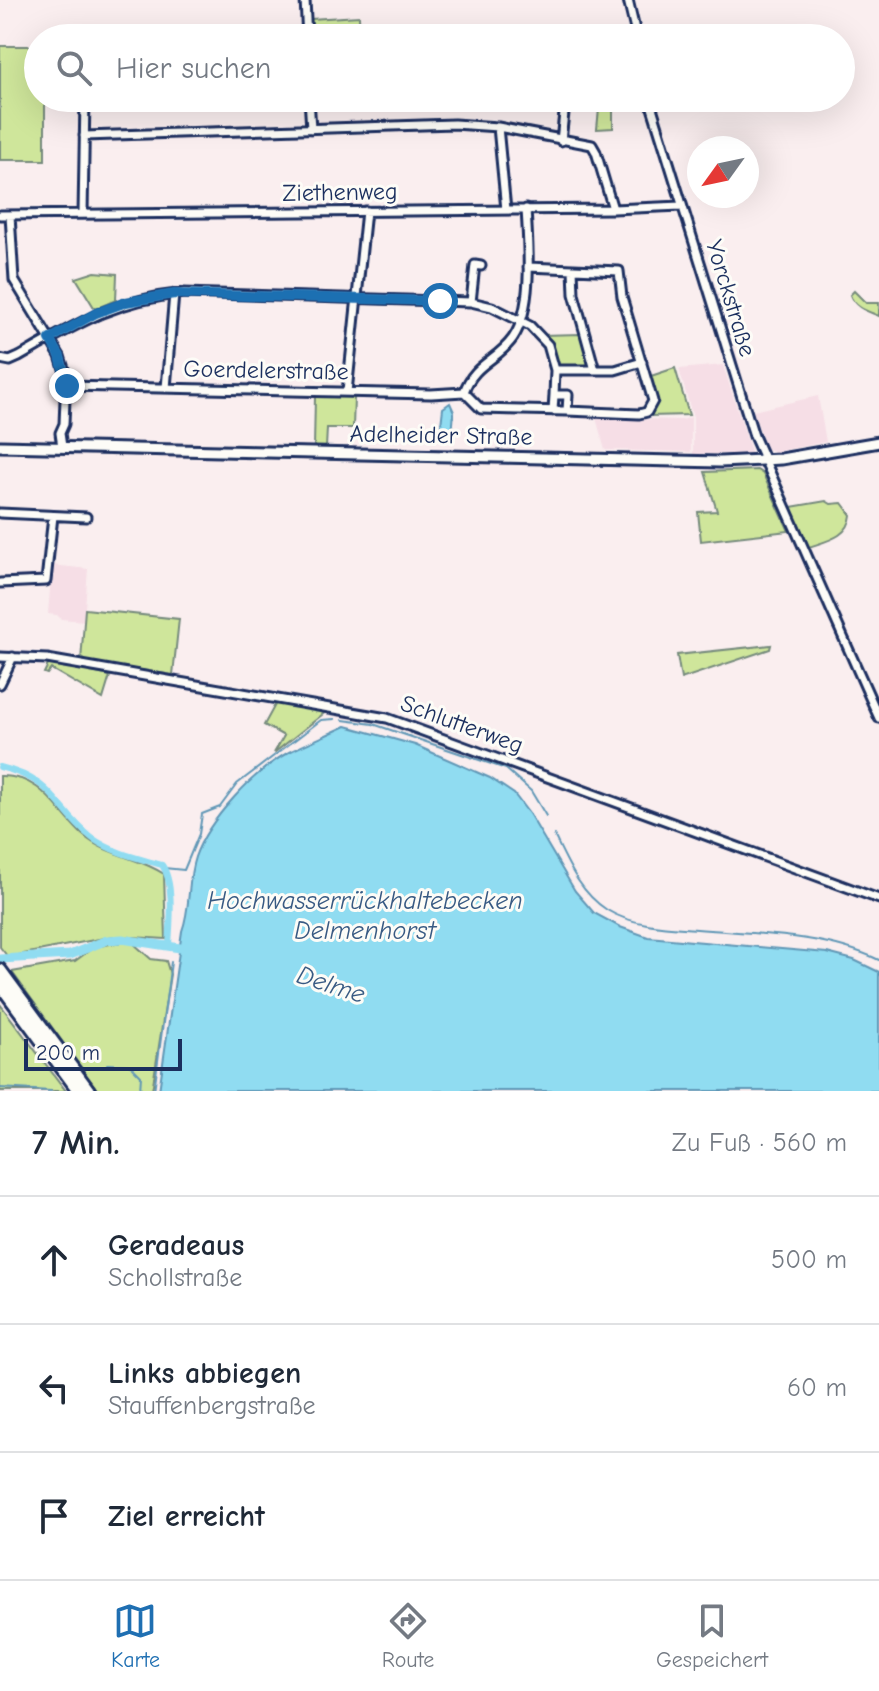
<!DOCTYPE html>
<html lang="de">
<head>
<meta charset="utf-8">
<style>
  :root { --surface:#fff; --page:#f6f6f7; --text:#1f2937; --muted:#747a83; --line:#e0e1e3; --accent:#1f6fb2 }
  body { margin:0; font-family:"Comic Neue",sans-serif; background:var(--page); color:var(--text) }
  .compass { position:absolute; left:687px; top:136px; width:72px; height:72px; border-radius:50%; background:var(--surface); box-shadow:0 8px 32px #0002; rotate:237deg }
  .scale { position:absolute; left:24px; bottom:20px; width:158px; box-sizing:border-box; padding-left:8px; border:4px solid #1b2f5e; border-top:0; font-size:22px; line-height:28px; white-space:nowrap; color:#1b2f5e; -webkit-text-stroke:6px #fdfcf7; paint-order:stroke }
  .stop { position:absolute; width:24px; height:24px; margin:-18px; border:6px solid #1f6fb2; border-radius:50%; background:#fff }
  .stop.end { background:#1f6fb2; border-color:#fff; box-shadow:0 2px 8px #0008 }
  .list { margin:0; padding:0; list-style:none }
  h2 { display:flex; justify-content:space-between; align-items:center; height:104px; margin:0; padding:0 32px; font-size:34px }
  h2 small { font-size:26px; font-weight:400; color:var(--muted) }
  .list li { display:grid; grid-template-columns:52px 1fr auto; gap:24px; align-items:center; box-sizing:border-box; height:128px; padding:0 32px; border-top:2px solid var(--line) }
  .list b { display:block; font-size:30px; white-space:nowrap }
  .list p { margin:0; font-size:26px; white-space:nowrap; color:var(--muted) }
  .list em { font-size:26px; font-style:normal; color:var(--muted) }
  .icon { flex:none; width:44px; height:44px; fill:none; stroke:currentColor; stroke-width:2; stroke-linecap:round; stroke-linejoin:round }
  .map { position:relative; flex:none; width:879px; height:1091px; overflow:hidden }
  .search { position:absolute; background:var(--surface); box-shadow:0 8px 32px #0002; left:24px; right:24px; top:24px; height:88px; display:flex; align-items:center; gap:20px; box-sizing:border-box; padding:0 28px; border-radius:44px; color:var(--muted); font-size:30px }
  .sheet { height:488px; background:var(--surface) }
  nav { display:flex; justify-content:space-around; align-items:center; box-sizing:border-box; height:112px; border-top:2px solid var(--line); background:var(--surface); font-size:22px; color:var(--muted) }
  nav a { display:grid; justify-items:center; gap:4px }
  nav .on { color:var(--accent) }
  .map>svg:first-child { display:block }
</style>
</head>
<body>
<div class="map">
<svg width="879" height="1091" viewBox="0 0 879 1091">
  <rect width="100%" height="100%" fill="#faeeef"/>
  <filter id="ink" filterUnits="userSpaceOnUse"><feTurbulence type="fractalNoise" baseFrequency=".0125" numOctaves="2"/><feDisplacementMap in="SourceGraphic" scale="16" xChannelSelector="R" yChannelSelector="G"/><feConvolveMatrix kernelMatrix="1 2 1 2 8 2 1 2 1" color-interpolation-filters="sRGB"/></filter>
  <g filter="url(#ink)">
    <path fill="#f6dee6" d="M723 365 752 454H693V418L679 369Z
      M818 396 826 442 775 452 766 449 753 411Z
      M691 417V452L605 450 596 418 682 420Z
      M52 565 88 569 84 621 61 619 57 615 48 614Z"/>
    <path fill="#cfe69b" stroke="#758a7c" stroke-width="2" d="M359 16 360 38H312L311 19Z
      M0 46H38V98H45V160H0Z
      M613 108V128L597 129 599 109Z
      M95 272 117 274 116 300 95 309 76 278Z
      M854 291 866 303H879V316C867 311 855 308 850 295Z
      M581 334 591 362C585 370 565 368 557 365L541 335Z
      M675 368 689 415 649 416 655 402 648 377Z
      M315 396 354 397 353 428H327L326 448H314Z
      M757 470 763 474 789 531 701 541 698 512 717 511 705 472Z
      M826 501 831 504 842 503 851 515C849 538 825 541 806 548L791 507Z
      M85 609 179 619 173 675 81 661Z
      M771 645 770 649 681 679 677 655Z
      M49 663 110 676 103 699 51 669 47 674 44 673Z
      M276 703 327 711 274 753 284 736 264 725Z
      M0 776C43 775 57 812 84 836 107 856 139 857 164 874L166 939 114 936 8 957 0 947Z
      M116 943H133L151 959 166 961 170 974 152 1091H98L12 972 75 961 94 947Z
      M0 1004 66 1091H0Z"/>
    <path fill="#90dcf1" stroke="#6197b6" stroke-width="2" d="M450 403 454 412 452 435 446 439 440 434 443 408Z
      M346 726 415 745 490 778 514 794 530 815 575 891 594 913 620 927 648 937 827 953 854 960 879 972V1091H159L182 931C191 907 187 881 195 857 208 820 254 771 289 752 307 743 327 735 346 726Z"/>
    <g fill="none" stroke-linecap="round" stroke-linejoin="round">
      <path stroke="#6197b6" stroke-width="2" d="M343 720 373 724 506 769 531 791 546 816
        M554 835C567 862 580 893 607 910 633 926 668 927 697 929 757 934 824 934 879 960
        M164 868 184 870 199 834 202 814 220 807 237 784 321 720 335 719
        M107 1064 130 1065 141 1076 140 1091
        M0 1088 51 1091
        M154 1091 171 962"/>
      <path stroke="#90dcf1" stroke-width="6" d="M0 767C57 781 54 808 92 838 113 853 138 858 162 865 175 883 170 925 169 946"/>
      <path stroke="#90dcf1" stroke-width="9" d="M0 959 70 955 107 940 122 939 193 950"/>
      <g stroke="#1b2f5e" stroke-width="13">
        <path id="minor" d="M305 0 307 38
          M628 0 637 38
          M79 32 83 38
          M309 98 311 129
          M560 98 564 113 561 141
          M649 98 754 436 879 718
          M498 127 506 210
          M84 136 454 124 498 127 592 145 596 152 613 209
          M526 209C528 245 534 307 513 338 497 361 474 363 464 392L481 409 567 411 568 395H554L553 411
          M83 214 85 98
          M0 215 613 209 681 206
          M10 215 14 280 60 356 66 375 64 424 60 433 62 447
          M528 267 619 271 622 297 653 401 647 412 639 414 567 411
          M573 269 574 294 595 370
          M471 302 475 265 481 266
          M0 359 10 361 19 357C78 323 115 300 184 293L471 302 492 307 530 326 548 345 555 370 554 395
          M555 370H615L642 362
          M67 386 431 394 464 392
          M166 388 174 294
          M347 392 366 211
          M0 513 86 517
          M0 583 46 581 53 516
          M0 657 47 659 387 718 879 899
          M0 684 13 657"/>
      </g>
      <g stroke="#1b2f5e" stroke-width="15">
        <path id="major" d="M0 446 720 462 781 459 879 442"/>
      </g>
      <g stroke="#1b2f5e" stroke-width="17">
        <path id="highway" d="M0 970 89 1091
          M0 984 79 1091"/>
      </g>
      <use href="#minor" stroke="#fdfcf7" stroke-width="7"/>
      <use href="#major" stroke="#fdfcf7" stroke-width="9"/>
      <use href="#highway" stroke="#fdfcf7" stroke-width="11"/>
    </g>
  </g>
  <g fill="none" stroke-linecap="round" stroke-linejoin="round" filter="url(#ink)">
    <path stroke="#1f6fb2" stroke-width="10" d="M67 386 60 356 50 339 96 313 126 302 174 294 440 301"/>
  </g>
  <g text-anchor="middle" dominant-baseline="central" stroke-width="6" stroke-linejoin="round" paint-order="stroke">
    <g font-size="24" fill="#1b2f5e" stroke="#fdfcf7">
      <text transform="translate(340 192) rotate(-1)">Ziethenweg</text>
      <text transform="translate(731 298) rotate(73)">Yorckstraße</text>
      <text transform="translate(266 370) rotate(1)">Goerdelerstraße</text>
      <text transform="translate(441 435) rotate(1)">Adelheider Straße</text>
      <text transform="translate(462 724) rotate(20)">Schlutterweg</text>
    </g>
    <g font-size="26" font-style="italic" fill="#385a83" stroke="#fdfcf7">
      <text x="365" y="901">Hochwasserrückhaltebecken<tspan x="365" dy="30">Delmenhorst</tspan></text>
      <text transform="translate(331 985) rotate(18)">Delme</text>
    </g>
  </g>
</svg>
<svg class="compass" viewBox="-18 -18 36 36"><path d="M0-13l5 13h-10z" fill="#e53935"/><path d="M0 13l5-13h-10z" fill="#747a83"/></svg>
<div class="scale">200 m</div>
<div class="stop" style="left:440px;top:301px"></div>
<div class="stop end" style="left:67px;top:386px"></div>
<div class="search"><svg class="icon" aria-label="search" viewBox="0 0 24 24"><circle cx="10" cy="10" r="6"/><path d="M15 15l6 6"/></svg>Hier suchen</div>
</div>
<section class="sheet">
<h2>7 Min.<small>Zu Fuß · 560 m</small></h2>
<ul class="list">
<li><svg class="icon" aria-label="ahead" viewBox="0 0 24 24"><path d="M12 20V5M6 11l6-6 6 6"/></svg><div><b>Geradeaus</b><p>Schollstraße</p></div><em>500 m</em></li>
<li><svg class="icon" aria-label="left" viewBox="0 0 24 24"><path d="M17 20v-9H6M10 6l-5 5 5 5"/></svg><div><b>Links abbiegen</b><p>Stauffenbergstraße</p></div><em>60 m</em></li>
<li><svg class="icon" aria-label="arrive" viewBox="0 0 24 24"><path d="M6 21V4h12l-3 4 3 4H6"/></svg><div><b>Ziel erreicht</b></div></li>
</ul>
</section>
<nav>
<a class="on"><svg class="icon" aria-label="map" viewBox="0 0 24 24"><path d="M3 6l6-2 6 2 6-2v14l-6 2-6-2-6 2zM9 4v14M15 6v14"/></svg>Karte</a>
<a><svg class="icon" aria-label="directions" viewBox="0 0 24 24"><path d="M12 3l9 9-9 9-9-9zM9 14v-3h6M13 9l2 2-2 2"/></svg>Route</a>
<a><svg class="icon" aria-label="saved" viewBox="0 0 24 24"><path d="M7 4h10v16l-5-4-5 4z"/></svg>Gespeichert</a>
</nav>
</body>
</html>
